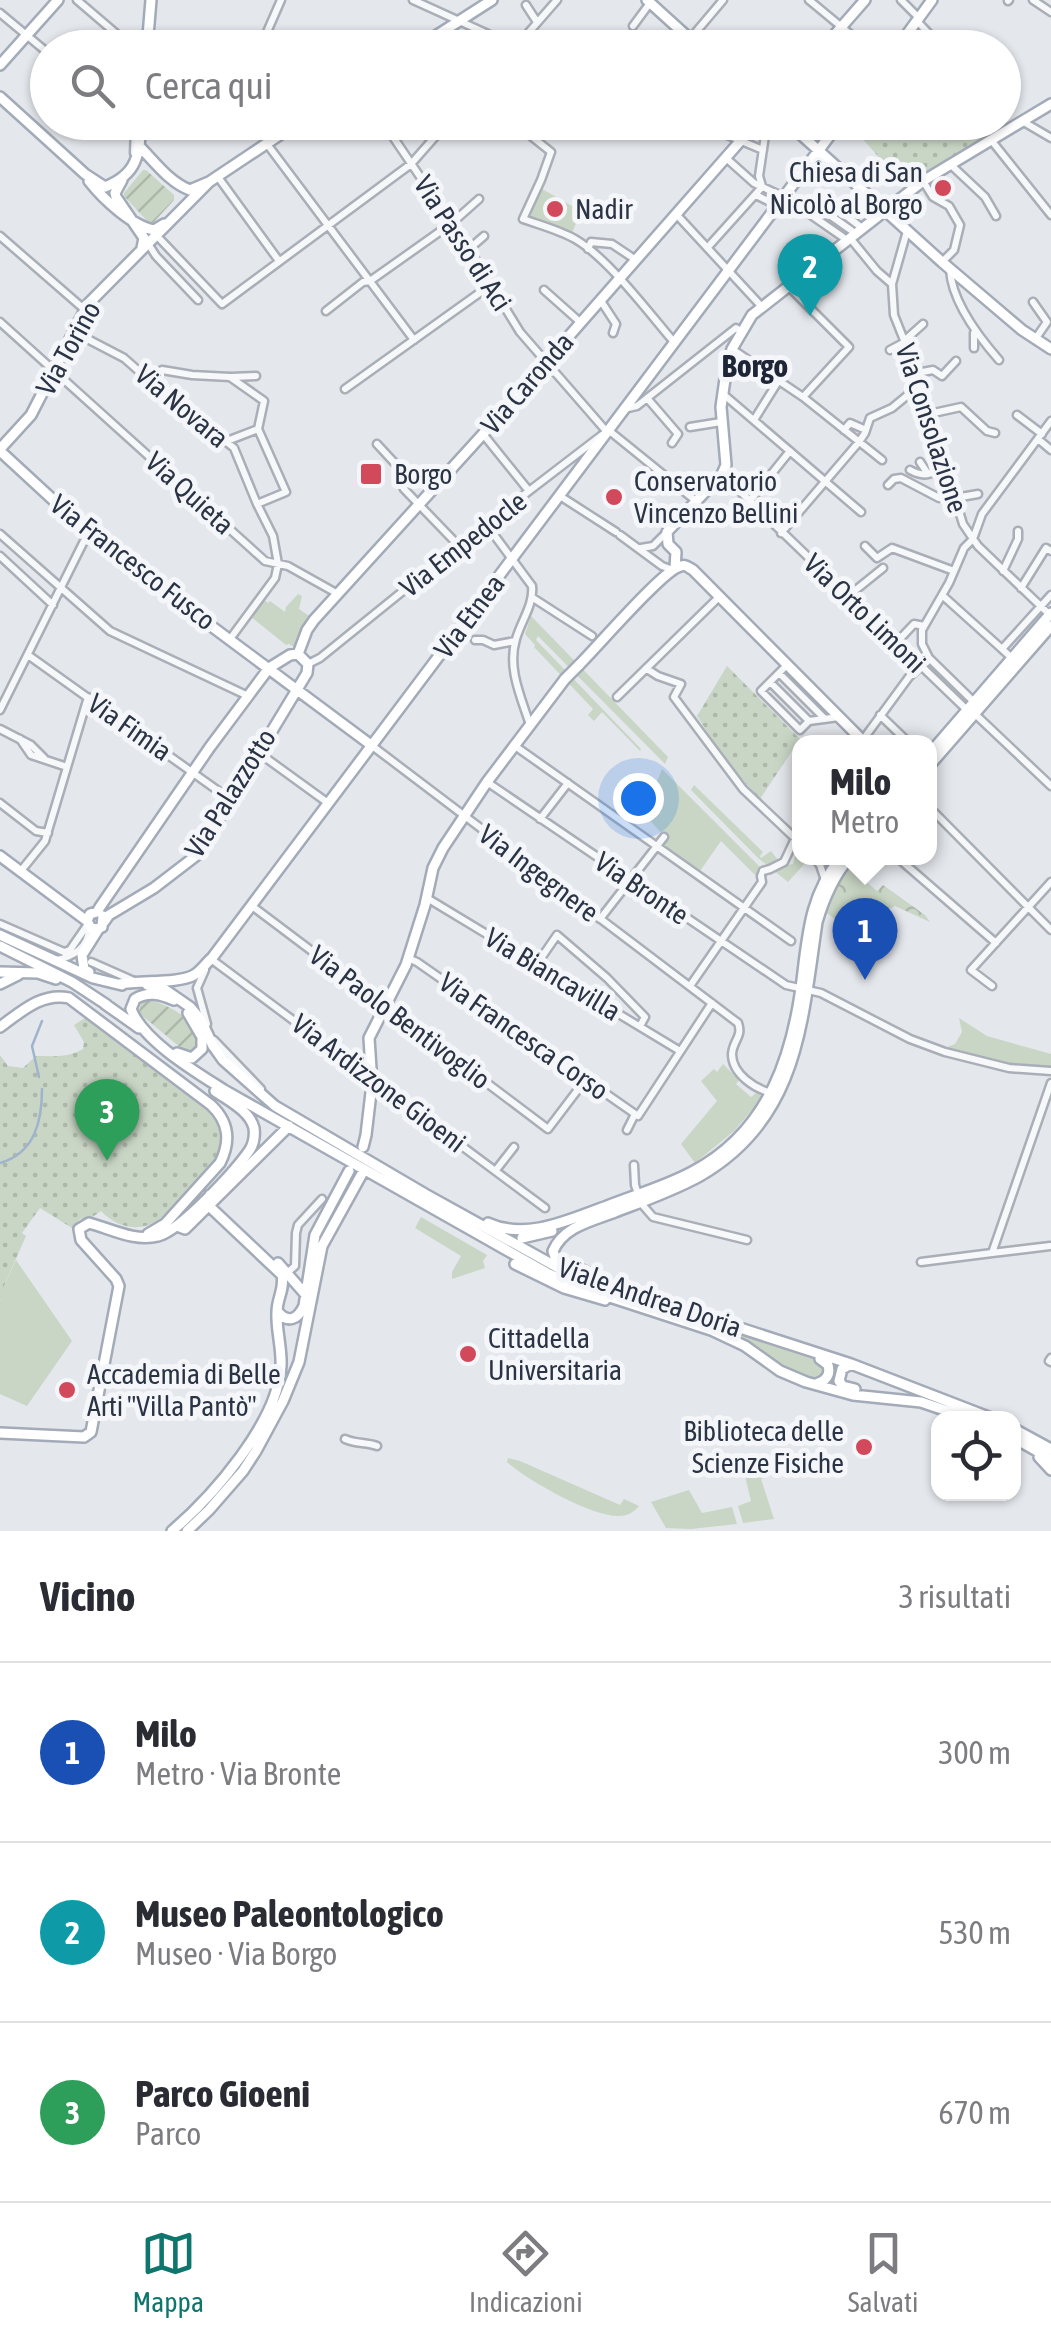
<!DOCTYPE html>
<html lang="it">
<head>
<meta charset="utf-8">
<style>
  :root { --surface:#fff; --page:#f2f2f3; --text:#2b2b33; --muted:#7c7c81; --line:#e1e1e2; --accent:#0f766e }
  body { margin:0; font-family:"Asap Condensed",sans-serif; background:var(--page); color:var(--text) }
  .controls { position:absolute; right:30px; bottom:30px; display:grid; overflow:hidden; border-radius:20px; box-shadow:0 2px 8px #0004 }
  .controls button { width:90px; height:90px; display:grid; place-items:center; padding:0; border:0; border-bottom:2px solid var(--line); background:var(--surface); color:var(--text); font:50px sans-serif }
  .you { position:absolute; left:638px; top:798px; width:35px; height:35px; margin:-25px; border:8px solid #fff; border-radius:50%; background:#1a73e8; box-shadow:0 0 0 15px #1a73e833 }
  .badge { display:grid; place-items:center; width:65px; height:65px; border-radius:50%; background:var(--accent); color:#fff; font-size:32px; font-weight:700 }
  .pin { position:absolute; translate:-50% -82px; filter:drop-shadow(0 2px 5px #0008) }
  .pin::after { content:''; position:absolute; top:52px; width:35px; height:30px; background:inherit; clip-path:polygon(0 0,100% 0,50% 100%) }
  .popup { position:absolute; left:792px; top:735px; width:145px; height:130px; box-sizing:border-box; display:grid; place-content:center; border-radius:20px; background:var(--surface); filter:drop-shadow(0 2px 8px #0005); font-size:32px; white-space:nowrap; color:var(--muted) }
  .popup b { font-size:38px; color:var(--text) }
  .popup::after { content:''; position:absolute; left:50%; top:100%; margin-left:-20px; border:20px solid transparent; border-top-color:var(--surface) }
  .list { margin:0; padding:0; list-style:none }
  h2 { display:flex; justify-content:space-between; align-items:center; height:130px; margin:0; padding:0 40px; font-size:42px }
  h2 small { font-size:32px; font-weight:400; color:var(--muted) }
  .list li { display:grid; grid-template-columns:65px 1fr auto; gap:30px; align-items:center; box-sizing:border-box; height:180px; padding:0 40px; border-top:2px solid var(--line) }
  .list b { display:block; font-size:38px; white-space:nowrap }
  .list p { margin:0; font-size:32px; white-space:nowrap; color:var(--muted) }
  .list em { font-size:32px; font-style:normal; color:var(--muted) }
  .icon { flex:none; width:55px; height:55px; fill:none; stroke:currentColor; stroke-width:2; stroke-linecap:round; stroke-linejoin:round }
  .map { position:relative; flex:none; width:1051px; height:1531px; overflow:hidden }
  .search { position:absolute; background:var(--surface); box-shadow:0 2px 8px #0004; left:30px; right:30px; top:30px; height:110px; display:flex; align-items:center; gap:25px; box-sizing:border-box; padding:0 35px; border-radius:55px; color:var(--muted); font-size:38px }
  .sheet { height:670px; background:var(--surface) }
  nav { display:flex; justify-content:space-around; align-items:center; box-sizing:border-box; height:140px; border-top:2px solid var(--line); background:var(--surface); font-size:28px; color:var(--muted) }
  nav a { display:grid; justify-items:center; gap:5px }
  nav .on { color:var(--accent) }
  .map>svg:first-child { display:block }
</style>
</head>
<body>
<div class="map">
<svg width="1051" height="1531" viewBox="0 0 1051 1531">
  <defs>
    <pattern id="forest-crowns" width="20" height="18" patternUnits="userSpaceOnUse" patternTransform="scale(2.5)"><rect width="20" height="18" fill="#c9d6c5"/><path d="M2 6a3 3 0 1 1 6 0M12 15a3 3 0 1 1 6 0" fill="none" stroke="#adb8ab"/></pattern>
    <pattern id="park-dots" width="8" height="8" patternUnits="userSpaceOnUse" patternTransform="scale(2.5)"><rect width="8" height="8" fill="#c9d6c5"/><path d="M2 2h.1M6 6h.1" fill="none" stroke="#adb8ab" stroke-width="1.8" stroke-linecap="round"/></pattern>
    <pattern id="garden-furrows" width="10" height="10" patternUnits="userSpaceOnUse" patternTransform="scale(2.5)"><rect width="10" height="10" fill="#c9d6c5"/><path d="M-1 1l2-2M0 10L10 0M9 11l2-2" fill="none" stroke="#adb8ab"/></pattern>
  </defs>
  <rect width="100%" height="100%" fill="#e4e7ec"/>
  <path fill="#c9d6c5" d="M542 189 581 211 572 233 530 217Z
    M298 594 302 596 299 609 312 618 304 626 296 648 289 644 286 645 250 616 264 600 268 603 270 601 285 612 286 607Z
    M531 616 668 757 665 764 538 636 536 640 641 749 640 751 602 712 594 721 588 715 593 709 534 647 535 645 525 634Z
    M662 769 762 869 755 875 721 841 700 871 663 845 667 839 644 814Z
    M694 785 763 852 760 856 761 858 771 851 778 860 779 867 793 864 797 850 800 858 808 860 788 882 758 858 691 790Z
    M959 1018 987 1036 1051 1054V1067L1001 1063 949 1051 947 1047 955 1044 962 1032Z
    M723 1064 739 1080 736 1084 751 1097 756 1093 763 1097 734 1131 695 1163 681 1144 717 1101 701 1081 714 1069 717 1072Z
    M421 1217 487 1255 483 1261 485 1268 452 1279V1272L461 1256 415 1228Z
    M16 1260 72 1341 27 1406 0 1394V1301L4 1299V1286Z
    M701 1320 818 1361 825 1365V1376L816 1380 795 1372 742 1339Z
    M508 1458 520 1461 620 1505 624 1499 639 1506C633 1513 627 1516 618 1516 591 1516 527 1480 507 1462Z
    M801 1462 800 1467 761 1479 774 1519 743 1523 738 1506 751 1501 745 1476Z
    M689 1490 702 1513 732 1507 737 1524 691 1529 666 1528 651 1502Z"/>
  <path fill="url(#forest-crowns)" d="M849 867 877 891 883 885 925 915 930 922 895 906 875 916 858 935 825 912 835 887Z"/>
  <path fill="url(#park-dots)" d="M868 123H998L999 129 915 178 905 187 861 137 869 125Z
    M727 666 800 739 760 799 727 762 697 716Z
    M85 1018 205 1108C210 1114 217 1119 220 1127 232 1157 179 1199 160 1219 140 1233 117 1228 101 1211L91 1218 80 1219 72 1228 40 1208 22 1233 26 1236 4 1286V1299L0 1301V1055L8 1066 23 1068 36 1056C52 1056 68 1058 83 1049L84 1042 74 1025Z"/>
  <path fill="url(#garden-furrows)" d="M143 170H146L174 195V200L153 223H149L124 196V193Z
    M153 1001C174 1007 209 1027 193 1053H187L139 1013 140 1005 145 1001Z"/>
  <g fill="none" stroke-linecap="round" stroke-linejoin="round">
    <path stroke="#9fb4cc" stroke-width="2.5" d="M138 893 160 877
      M39 1077 32 1046 42 1021
      M0 1163C35 1153 42 1121 42 1089"/>
    <g stroke="#a9aeb7" stroke-width="11">
      <path id="minor" d="M77 0 133 48
        M413 0 519 48
        M809 0 867 48
        M901 0 919 18
        M1033 0 1051 12
        M1008 1 1009 0
        M526 5 537 22
        M0 13 48 53
        M917 21 935 40
        M633 26 650 3
        M690 39 723 0
        M516 47 557 0
        M260 48 281 0
        M1022 121 1051 138
        M128 122 135 130 134 153
        M383 122 469 249 520 332 607 432 612 433 696 501
        M536 122 526 132 551 152 541 180 523 219C540 225 559 230 575 239 608 258 648 312 674 342
        M696 122 763 150
        M991 140 1051 215
        M267 144 414 340
        M726 158 754 183 788 199 847 240
        M951 165 985 197 996 216
        M218 177 279 261
        M923 181 933 197 949 206 960 225 954 250 942 262
        M762 186 759 176 767 122
        M756 195 778 206
        M676 214 762 307
        M855 233 821 209 827 201 862 228
        M0 236 84 309
        M157 236 222 304 411 164 448 122
        M850 238 877 271 892 284 894 315 917 373 963 524 978 546 1051 616
        M149 245 156 256 198 300
        M708 247 762 187
        M469 249 484 236
        M588 249 591 242 612 244 636 260
        M950 270C952 302 978 336 999 360
        M892 284 907 231
        M788 286 849 347 803 397
        M544 290 580 322
        M601 301 616 324 613 333
        M1033 302 1047 322 1036 338
        M326 311 363 282 370 281 452 223 479 199
        M0 322 265 561 288 566 338 594
        M74 332 124 358 158 388 234 448 257 504 273 536 278 564 275 578 230 639
        M904 341 923 324
        M974 348V333
        M732 349 803 397 882 460
        M890 350 905 342
        M917 373 933 370 942 376 956 361
        M231 377 256 376
        M149 379 162 370 192 375 230 377 264 401 258 429 227 441
        M345 389 492 284
        M723 394 861 512
        M647 398 678 434 672 443
        M624 409 637 406 736 328 742 332
        M929 414 961 407 987 431 995 433
        M1017 415 1042 434
        M754 420 779 380
        M690 427 721 422
        M844 430 850 423 866 430
        M483 434 529 491
        M1038 439 1051 450
        M377 444 402 471 401 483 404 489 459 546
        M920 462 928 474
        M910 470C924 478 932 474 945 467
        M722 474 967 710
        M888 485 894 479 901 478 939 498 953 492
        M560 496 616 532
        M955 498 978 494
        M749 502 790 451
        M257 504 286 492 258 429
        M486 524 532 586C534 605 521 621 516 639 507 668 521 697 530 725
        M781 533 859 442 865 433 870 418 892 408 909 394 921 390
        M0 534 110 631 248 696
        M620 535 662 566 673 570
        M865 546 877 558 892 548 954 571
        M641 548 653 546 667 532
        M0 556 53 605
        M1003 571 1018 539V531
        M1021 588 1046 548 1051 551
        M942 595 1002 649
        M847 597 883 568
        M533 598 592 636
        M475 640H483L494 645 515 641
        M896 643 914 624 924 626
        M28 655 231 800
        M1014 660 1002 649 1051 595
        M308 664 320 658 486 524 602 435
        M787 665 761 691 800 730 809 721 839 717
        M647 669 658 676 681 684 674 697 743 789 800 843
        M779 673 825 719
        M770 682 809 721
        M617 697 719 597
        M974 702 929 658 922 644V630L949 583 964 548 973 539 982 514 1051 421
        M0 710 88 533
        M975 714 1051 786
        M880 715 908 742
        M0 729 31 745 44 758
        M20 739 31 755 67 767
        M862 741 909 677 922 665
        M371 745 738 1023C743 1037 733 1040 732 1054 732 1074 755 1089 772 1093
        M515 746 791 941
        M259 753 328 803
        M487 782 786 985 821 993 910 1039 945 1052 1009 1068 1051 1071
        M0 803 36 831 48 833
        M930 808 1051 930
        M540 819 568 783
        M814 858 820 865 825 880
        M817 858 825 862H837
        M898 858 996 943
        M770 869 784 862 800 828
        M20 872 45 841 88 697
        M427 898 680 1051
        M252 906 548 1129 586 1079
        M600 919 664 837
        M0 924 64 952 70 950 88 924
        M408 958 417 962 638 1116 712 1003
        M211 959 545 1208
        M56 960C73 957 89 947 89 928
        M91 962 134 981
        M537 964 557 935 607 978 645 1017 640 1026
        M205 970 197 988 207 1024
        M690 986 762 882 761 876 763 871
        M992 986 971 970 1051 882
        M214 1040 261 1089
        M627 1130 635 1114
        M634 1165 635 1185 638 1194
        M496 1170 514 1147
        M640 1202 653 1217 747 1240
        M992 1253 1050 1246
        M921 1262 992 1253 1051 1083
        M288 1272 295 1266 296 1233 298 1225 322 1199
        M1051 1358 1049 1361 1051 1362
        M345 1439C356 1444 366 1442 377 1446"/>
    </g>
    <g stroke="#a3abb8" stroke-width="14">
      <path id="major" d="M647 0 700 48
        M147 48 151 0
        M417 48 492 0
        M823 48 865 0
        M897 48 932 0
        M0 65 58 0
        M0 97 85 174 105 187C138 174 139 155 141 122
        M787 122 942 262 1022 330 1051 349
        M139 146C155 162 169 182 190 190L209 182 299 122
        M122 180 115 193 116 197 144 238 142 248
        M89 181C103 199 132 226 154 230L164 224
        M0 449 31 415 88 304 209 182
        M0 451 101 544 371 745
        M675 568 676 552 668 544 667 532 722 474 726 465 721 407 726 372 732 349 752 315 923 181 1051 104
        M298 654 307 630 314 620 483 434 757 122
        M579 665C597 647 660 574 678 567 686 564 686 566 693 570L864 742
        M930 753 1051 613
        M930 765 1051 626
        M0 856 87 921 91 928 96 929 102 927 103 916
        M87 921 90 914 97 912 100 907 210 747 269 668 290 655 298 654 308 664 307 673 197 855 154 888 109 915 104 922
        M0 935 93 978 122 985
        M0 946 72 982 107 1005
        M0 972 38 973 56 979
        M89 972 84 969 82 955 99 928
        M0 984 18 975
        M120 984C140 980 178 984 194 975 201 971 206 963 212 958L840 122
        M147 985 164 989 190 1007 201 1020 213 1046 223 1060 275 1106 425 1194 564 1271 851 1364 991 1418
        M174 1000C160 994 148 991 135 999L131 1009C143 1041 196 1072 224 1090L547 1273 576 1286 711 1330 745 1346 780 1371 806 1382 853 1395 921 1402 968 1418
        M105 1004 139 1028
        M0 1027C21 1012 42 992 69 998L211 1105C229 1122 231 1141 220 1163L165 1224 148 1234
        M177 1053 192 1058 202 1049V1037L188 1013
        M363 1147 366 1135 372 1084 369 1038 406 965 425 905 433 868 443 848 487 782 565 679
        M488 1223C527 1241 570 1219 607 1206 635 1195 666 1186 692 1172 770 1131 794 1053 803 972 808 930 812 891 841 858
        M177 1226 185 1229 289 1126
        M522 1238 552 1231
        M278 1263 306 1295
        M515 1264 564 1288 605 1300
        M597 1277 555 1257 553 1251C564 1226 592 1221 615 1212 644 1201 673 1191 700 1176 799 1119 802 1022 817 922 824 898 833 877 849 858
        M278 1312C288 1324 298 1319 304 1306L315 1235 349 1171
        M851 1364 842 1369 839 1381 843 1386 855 1389
        M816 1384C825 1381 831 1376 828 1365L820 1359
        M1014 1429 1051 1449
        M0 1433 84 1437 91 1432 119 1286 116 1279 81 1240 79 1229 89 1223C111 1229 135 1242 158 1236 180 1231 235 1171 249 1151 254 1144 255 1136 254 1128 250 1111 229 1101 215 1091
        M1014 1438 1051 1459
        M1039 1457 1051 1470
        M172 1531C213 1496 278 1422 281 1366 282 1348 276 1330 277 1312 277 1298 285 1289 282 1275L209 1206 210 1195
        M187 1531 209 1510 243 1471 256 1451 283 1401 299 1362 322 1246 364 1170"/>
    </g>
    <use href="#minor" stroke="#f7f8fa" stroke-width="6"/>
    <use href="#major" stroke="#fff" stroke-width="9"/>
    <g stroke="#a9aeb7" stroke-width="11" stroke-linecap="butt">
      <path id="minor-bridge" d="M763 871 770 869"/>
    </g>
    <g stroke="#a3abb8" stroke-width="14" stroke-linecap="butt">
      <path id="major-bridge" d="M565 679 579 665"/>
    </g>
    <use href="#minor-bridge" stroke="#f7f8fa" stroke-width="6"/>
    <use href="#major-bridge" stroke="#fff" stroke-width="9"/>
  </g>
  <g fill="#d1495b" stroke="#f4f6f9" stroke-width="4">
    <circle cx="943" cy="188" r="10"/>
    <circle cx="555" cy="209" r="10"/>
    <rect x="359" y="462" width="24" height="24" rx="5"/>
    <circle cx="614" cy="497" r="10"/>
    <circle cx="468" cy="1354" r="10"/>
    <circle cx="67" cy="1390" r="10"/>
    <circle cx="864" cy="1447" r="10"/>
  </g>
  <g text-anchor="middle" dominant-baseline="central" stroke-width="10" stroke-linejoin="round" paint-order="stroke">
    <g font-size="28" fill="#2b3445" stroke="#f4f6f9" text-anchor="start">
      <text x="923" y="172" text-anchor="end">Chiesa di San<tspan x="923" dy="32">Nicolò al Borgo</tspan></text>
      <text x="575" y="209">Nadir</text>
      <text x="394" y="474">Borgo</text>
      <text x="634" y="481">Conservatorio<tspan x="634" dy="32">Vincenzo Bellini</tspan></text>
      <text x="488" y="1338">Cittadella<tspan x="488" dy="32">Universitaria</tspan></text>
      <text x="87" y="1374">Accademia di Belle<tspan x="87" dy="32">Arti "Villa Pantò"</tspan></text>
      <text x="844" y="1431" text-anchor="end">Biblioteca delle<tspan x="844" dy="32">Scienze Fisiche</tspan></text>
    </g>
    <g font-size="28" fill="#2b3445" stroke="#f4f6f9">
      <text transform="translate(463 243) rotate(57)">Via Passo di Aci</text>
      <text transform="translate(68 348) rotate(-61)">Via Torino</text>
      <text transform="translate(527 383) rotate(-49)">Via Caronda</text>
      <text transform="translate(182 406) rotate(40)">Via Novara</text>
      <text transform="translate(932 428) rotate(72)">Via Consolazione</text>
      <text transform="translate(190 493) rotate(42)">Via Quieta</text>
      <text transform="translate(463 544) rotate(-38)">Via Empedocle</text>
      <text transform="translate(133 562) rotate(38)">Via Francesco Fusco</text>
      <text transform="translate(865 613) rotate(44)">Via Orto Limoni</text>
      <text transform="translate(469 616) rotate(-53)">Via Etnea</text>
      <text transform="translate(130 727) rotate(35)">Via Fimia</text>
      <text transform="translate(230 793) rotate(-58)">Via Palazzotto</text>
      <text transform="translate(539 873) rotate(37)">Via Ingegnere</text>
      <text transform="translate(642 888) rotate(34)">Via Bronte</text>
      <text transform="translate(553 974) rotate(31)">Via Biancavilla</text>
      <text transform="translate(400 1017) rotate(37)">Via Paolo Bentivoglio</text>
      <text transform="translate(524 1036) rotate(35)">Via Francesca Corso</text>
      <text transform="translate(379 1083) rotate(37)">Via Ardizzone Gioeni</text>
      <text transform="translate(650 1297) rotate(19)">Viale Andrea Doria</text>
    </g>
    <g font-size="32" font-weight="bold" fill="#1d2536" stroke="#f4f6f9">
      <text x="755" y="365">Borgo</text>
    </g>
  </g>
</svg>
<div class="controls">
<button><svg class="icon" aria-label="locate" viewBox="0 0 24 24"><circle cx="12" cy="12" r="6"/><path d="M12 2v4M12 18v4M2 12h4M18 12h4"/></svg></button>
</div>
<div class="you"></div>
<div class="pin badge" style="left:865px;top:980px;background:#1a4fb4">1</div>
<div class="popup"><b>Milo</b>Metro</div>
<div class="pin badge" style="left:810px;top:316px;background:#0f9aa8">2</div>
<div class="pin badge" style="left:107px;top:1161px;background:#2e9e5b">3</div>
<div class="search"><svg class="icon" aria-label="search" viewBox="0 0 24 24"><circle cx="10" cy="10" r="6"/><path d="M15 15l6 6"/></svg>Cerca qui</div>
</div>
<section class="sheet">
<h2>Vicino<small>3 risultati</small></h2>
<ul class="list">
<li><span class="badge" style="background:#1a4fb4">1</span><div><b>Milo</b><p>Metro · Via Bronte</p></div><em>300 m</em></li>
<li><span class="badge" style="background:#0f9aa8">2</span><div><b>Museo Paleontologico</b><p>Museo · Via Borgo</p></div><em>530 m</em></li>
<li><span class="badge" style="background:#2e9e5b">3</span><div><b>Parco Gioeni</b><p>Parco</p></div><em>670 m</em></li>
</ul>
</section>
<nav>
<a class="on"><svg class="icon" aria-label="map" viewBox="0 0 24 24"><path d="M3 6l6-2 6 2 6-2v14l-6 2-6-2-6 2zM9 4v14M15 6v14"/></svg>Mappa</a>
<a><svg class="icon" aria-label="directions" viewBox="0 0 24 24"><path d="M12 3l9 9-9 9-9-9zM9 14v-3h6M13 9l2 2-2 2"/></svg>Indicazioni</a>
<a><svg class="icon" aria-label="saved" viewBox="0 0 24 24"><path d="M7 4h10v16l-5-4-5 4z"/></svg>Salvati</a>
</nav>
</body>
</html>
